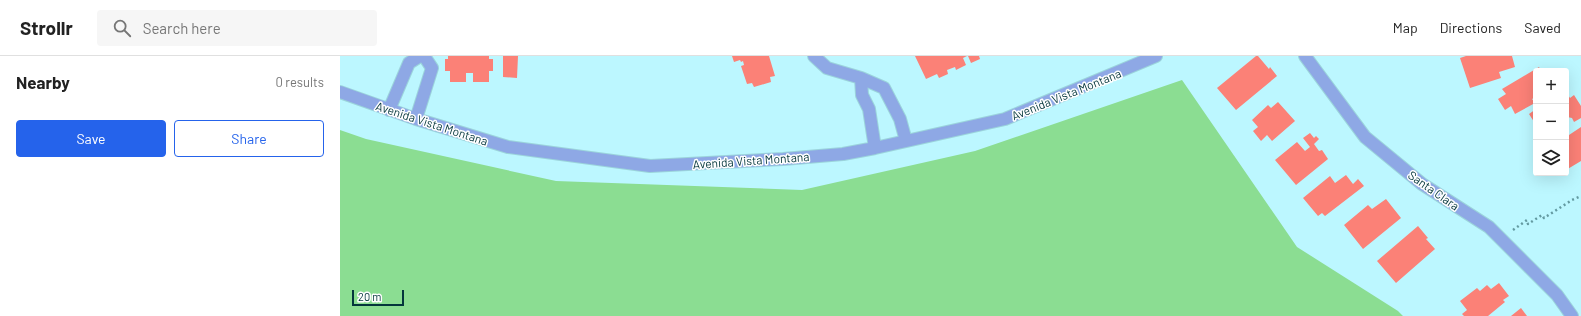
<!DOCTYPE html>
<html lang="en">
<head>
<meta charset="utf-8">
<style>
  :root { --surface:#fff; --page:#f6f6f6; --text:#222; --muted:#767676; --line:#e0e0e0; --accent:#2563eb }
  body { margin:0; font-family:Barlow,sans-serif; background:var(--page); color:var(--text) }
  .controls { position:absolute; right:12px; top:12px; display:grid; overflow:hidden; border-radius:4px; box-shadow:0 4px 16px #0002 }
  .controls button { width:36px; height:36px; display:grid; place-items:center; padding:0; border:0; border-bottom:1px solid var(--line); background:var(--surface); color:var(--text); font:20px sans-serif }
  .scale { position:absolute; left:12px; bottom:10px; width:52px; box-sizing:border-box; padding-left:4px; border:2px solid #04363c; border-top:0; font-size:11px; line-height:14px; white-space:nowrap; color:#04363c; -webkit-text-stroke:3px #fff; paint-order:stroke }
  .list { margin:0; padding:0; list-style:none }
  h2 { display:flex; justify-content:space-between; align-items:center; height:52px; margin:0; padding:0 16px; font-size:17px }
  h2 small { font-size:13px; font-weight:400; color:var(--muted) }
  .actions { display:flex; gap:8px; padding:12px 16px }
  .actions a { flex:1; padding:9px 0; border:1px solid var(--accent); border-radius:4px; text-align:center; font-size:14px; color:var(--accent) }
  .actions .main { background:var(--accent); color:#fff }
  .icon { flex:none; width:22px; height:22px; fill:none; stroke:currentColor; stroke-width:2; stroke-linecap:round; stroke-linejoin:round }
  .map { position:relative; flex:none; width:1241px; height:260px; overflow:hidden }
  header { display:flex; align-items:center; gap:24px; box-sizing:border-box; height:56px; padding:0 20px; background:var(--surface); border-bottom:1px solid var(--line) }
  header strong { font-size:19px }
  nav { display:flex; gap:22px; margin-inline-start:auto; font-size:14px }
  .search { width:280px; height:36px; background:var(--page); display:flex; align-items:center; gap:10px; box-sizing:border-box; padding:0 14px; border-radius:4px; color:var(--muted); font-size:15px }
  main { display:flex }
  aside { flex:1; background:var(--surface) }
  .map>svg:first-child { display:block }
</style>
</head>
<body>
<header>
<strong>Strollr</strong>
<div class="search"><svg class="icon" aria-label="search" viewBox="0 0 24 24"><circle cx="10" cy="10" r="6"/><path d="M15 15l6 6"/></svg>Search here</div>
<nav><a>Map</a><a>Directions</a><a>Saved</a></nav>
</header>
<main>
<aside>
<h2>Nearby<small>0 results</small></h2>
<ul class="list">
</ul>
<div class="actions"><a class="main">Save</a><a>Share</a></div>
</aside>
<div class="map">
<svg width="1241" height="260" viewBox="0 0 1241 260">
  <rect width="100%" height="100%" fill="#bcf7ff"/>
  <path fill="#8bdd92" d="M842 24 957 191 1058 255 1063 260H0V74L26 83 216 125 462 134 635 95Z"/>
  <path fill="#fb8177" d="M108 0H149V3H153V15H149V26H133V17H126V26H110V15H105V3H108Z
    M163 0H178L177 22 163 21Z
    M392 0H429L435 20 430 21 431 26 414 31 412 27 407 28 401 10 404 9 403 5 401 6 400 4 394 6Z
    M575 0H627L623 2 626 9 616 14 615 11 607 14 608 18 599 22 597 18 586 23Z
    M628 0H639L640 3 631 7Z
    M916 0H918L929 13 930 11 937 20 896 54 877 32Z
    M1126 0H1172L1175 11 1159 16 1161 22 1130 32 1120 2Z
    M1199 11 1201 15H1196V41L1192 43 1195 47 1175 58 1171 50 1165 54 1158 43 1166 38 1162 33Z
    M1226 36 1230 42 1234 39 1241 50V62L1234 66 1232 62 1227 61 1226 65Z
    M938 46 955 65 932 85 927 79 921 85 913 75 918 71 912 64 928 49 931 52Z
    M1196 53V69L1189 58Z
    M1241 71V105L1226 114V81Z
    M970 77 974 82 976 80 979 83 974 88 979 95 982 94 988 103 956 129 935 104 957 86 965 95 970 91 963 82Z
    M1006 119 1013 128 1018 123 1024 130 985 160 982 157 978 160 963 142 990 120 995 127Z
    M1046 143 1061 162 1023 193 1004 169 1028 149 1032 153Z
    M1078 170 1088 182 1086 183 1095 193 1056 227 1037 205Z
    M1159 227 1169 240 1163 244 1165 246 1148 260H1124L1122 258 1127 254 1120 245 1137 232 1140 235 1147 229 1151 233Z
    M1181 252 1187 260H1171Z"/>
  <g fill="none" stroke-linecap="round" stroke-linejoin="round">
    <g stroke="#9bd4dc" stroke-width="14">
      <path id="minor" d="M474 0 487 12 521 22 544 32 560 63 566 85
        M965 0 1025 81 1082 128 1149 171 1217 239 1232 260
        M521 22 522 39 529 53 535 92
        M0 36 76 63 168 91 310 110 443 103 503 98 535 92 665 63 816 0
        M49 54 69 7 80 0
        M76 63 92 12 84 0"/>
    </g>
    <path stroke="#639aa1" stroke-width="2.5" stroke-dasharray="2 3" stroke-linecap="butt" d="M1173 174 1187 164 1188 168 1202 159 1204 162 1232 144 1241 140"/>
    <use href="#minor" stroke="#8ea8e5" stroke-width="12"/>
  </g>
  <g text-anchor="middle" dominant-baseline="central" stroke-width="3" stroke-linejoin="round" paint-order="stroke">
    <g font-size="12" fill="#04363c" stroke="#fff">
      <text transform="translate(726 38) rotate(-22)">Avenida Vista Montana</text>
      <text transform="translate(92 67) rotate(18)">Avenida Vista Montana</text>
      <text transform="translate(411 104) rotate(-4)">Avenida Vista Montana</text>
      <text transform="translate(1094 134) rotate(35)">Santa Clara</text>
    </g>
  </g>
</svg>
<div class="controls">
<button>+</button>
<button>−</button>
<button><svg class="icon" aria-label="layers" viewBox="0 0 24 24"><path d="M12 4l9 5-9 5-9-5zM3 14l9 5 9-5"/></svg></button>
</div>
<div class="scale">20 m</div>
</div>
</main>
</body>
</html>
